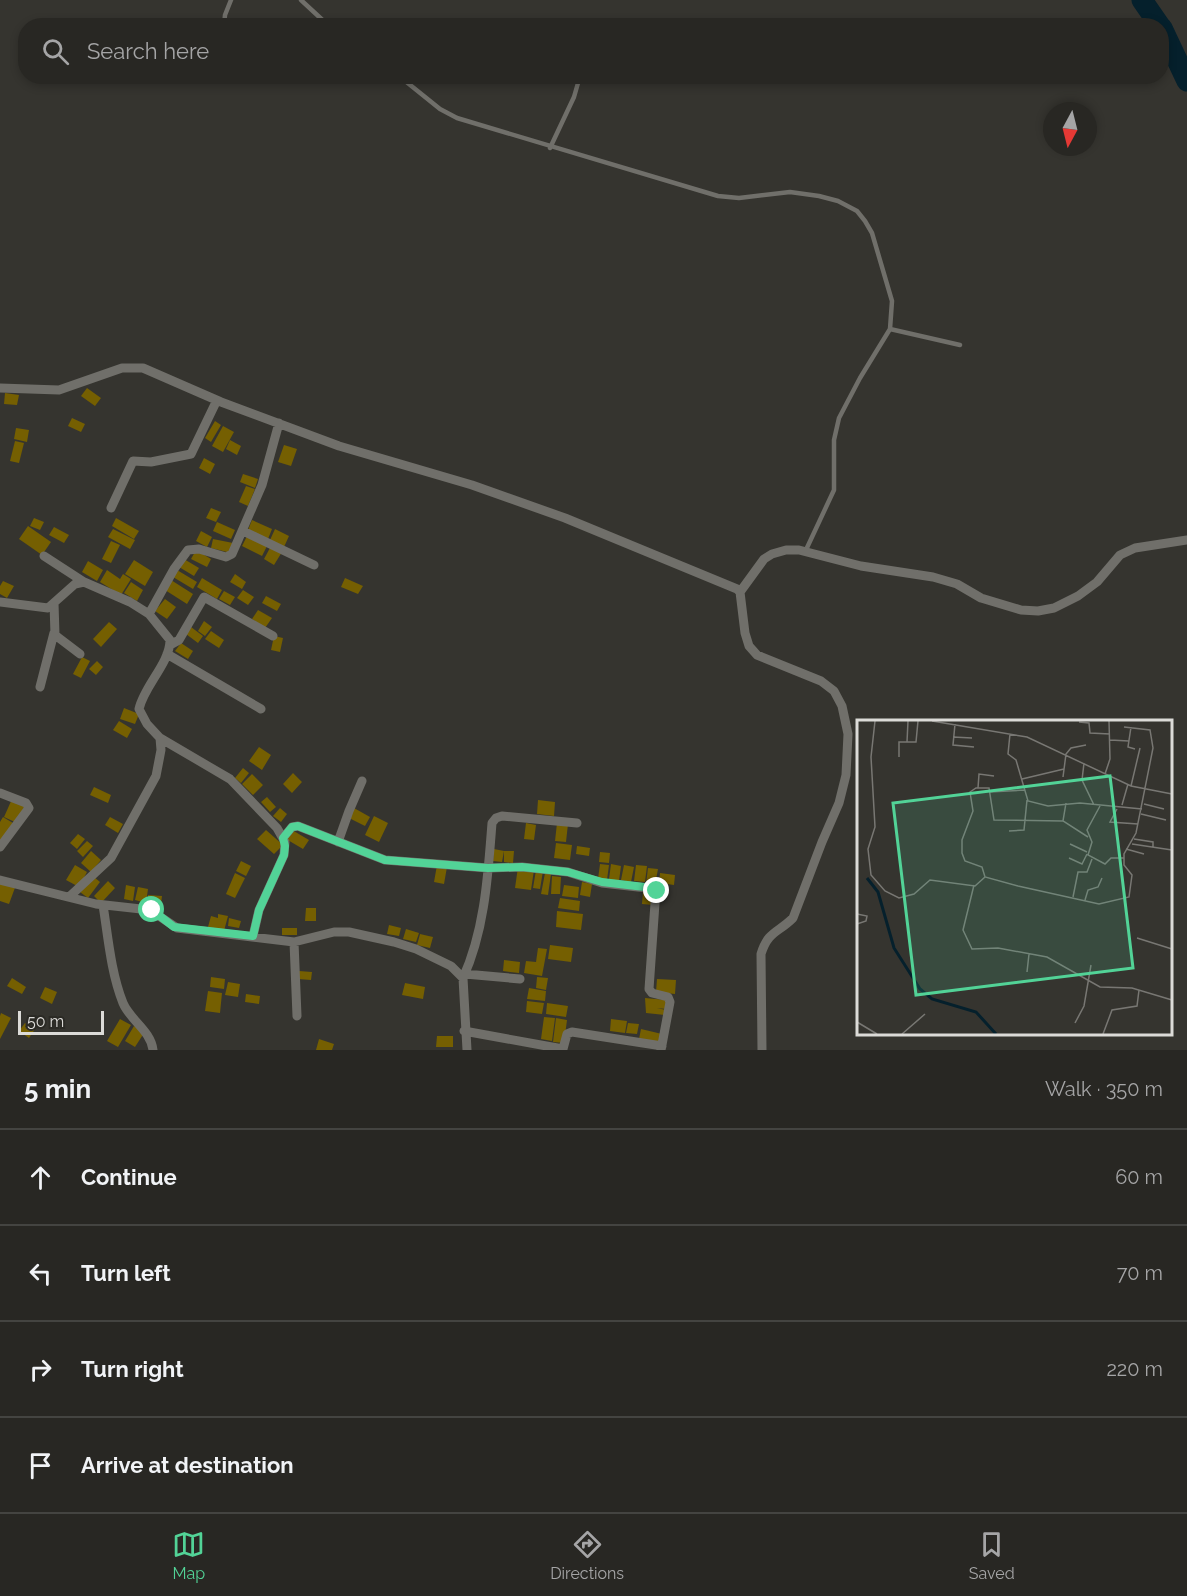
<!DOCTYPE html>
<html lang="en">
<head>
<meta charset="utf-8">
<style>
  :root { --surface:#282723; --page:#343330; --text:#f1f3f6; --muted:#a5a5a6; --line:#444441; --accent:#52d397 }
  body { margin:0; font-family:Raleway,sans-serif; background:var(--page); color:var(--text) }
  .compass { position:absolute; left:1043px; top:102px; width:54px; height:54px; border-radius:50%; background:var(--surface); box-shadow:0 3px 9px #0003; rotate:187deg }
  .scale { position:absolute; left:18px; bottom:15px; width:86px; box-sizing:border-box; padding-left:6px; border:3px solid #dcdbd8; border-top:0; font-size:16px; line-height:21px; white-space:nowrap; color:#dcdbd8; -webkit-text-stroke:4px #2b2a25; paint-order:stroke }
  .stop { position:absolute; width:18px; height:18px; margin:-14px; border:4px solid #52d397; border-radius:50%; background:#fff }
  .stop.end { background:#52d397; border-color:#fff; box-shadow:0 2px 6px #0008 }
  .list { margin:0; padding:0; list-style:none }
  h2 { display:flex; justify-content:space-between; align-items:center; height:78px; margin:0; padding:0 24px; font-size:26px }
  h2 small { font-size:20px; font-weight:400; color:var(--muted) }
  .list li { display:grid; grid-template-columns:39px 1fr auto; gap:18px; align-items:center; box-sizing:border-box; height:96px; padding:0 24px; border-top:2px solid var(--line) }
  .list b { display:block; font-size:22px; white-space:nowrap }
  .list em { font-size:20px; font-style:normal; color:var(--muted) }
  .icon { flex:none; width:33px; height:33px; fill:none; stroke:currentColor; stroke-width:2; stroke-linecap:round; stroke-linejoin:round }
  .map { position:relative; flex:none; width:1187px; height:1050px; overflow:hidden }
  .search { position:absolute; background:var(--surface); box-shadow:0 3px 9px #0003; left:18px; right:18px; top:18px; height:66px; display:flex; align-items:center; gap:15px; box-sizing:border-box; padding:0 21px; border-radius:24px; color:var(--muted); font-size:22px }
  .sheet { height:462px; background:var(--surface) }
  nav { display:flex; justify-content:space-around; align-items:center; box-sizing:border-box; height:84px; border-top:2px solid var(--line); background:var(--surface); font-size:16px; color:var(--muted) }
  nav a { display:grid; justify-items:center; gap:3px }
  nav .on { color:var(--accent) }
  .map>svg:first-child { display:block }
</style>
</head>
<body>
<div class="map">
<svg width="1187" height="1050" viewBox="0 0 1187 1050">
  <rect width="100%" height="100%" fill="#35342f"/>
  <g fill="none" stroke-linecap="round" stroke-linejoin="round">
    <path stroke="#05202c" stroke-width="21" d="M1142 0 1160 26
      M1162 28 1187 81"/>
  </g>
  <path fill="#755f01" d="M87 388 101 398 95 406 81 396Z
    M5 393 19 395 17 405 4 404Z
    M72 418 85 424 81 432 68 426Z
    M215 421 221 425 211 442 205 438Z
    M223 426 234 432 223 452 212 446Z
    M16 428 29 430 27 442 14 439Z
    M230 440 241 446 237 455 226 449Z
    M15 441 24 443 19 463 10 461Z
    M284 445 297 449 291 466 278 462Z
    M204 458 215 464 210 474 199 468Z
    M243 474 258 479 255 488 240 482Z
    M246 486 255 489 248 506 239 502Z
    M211 508 221 512 216 522 206 518Z
    M34 518 44 522 40 530 30 526Z
    M116 518 139 531 134 539 112 526Z
    M252 520 272 529 268 539 248 530Z
    M217 522 235 530 231 539 213 531Z
    M28 526 51 542 42 555 19 539Z
    M54 527 69 535 64 543 49 535Z
    M113 529 135 540 130 549 108 537Z
    M275 529 289 536 284 547 270 540Z
    M201 531 212 537 207 547 196 541Z
    M248 534 268 544 262 556 242 546Z
    M213 539 233 543 231 553 211 548Z
    M111 541 120 545 111 563 102 559Z
    M271 546 282 552 274 565 264 559Z
    M196 550 211 559 207 567 191 559Z
    M184 559 199 568 194 576 179 567Z
    M134 560 153 572 145 586 125 574Z
    M88 561 103 570 97 581 82 572Z
    M107 570 120 579 123 574 131 579 121 595 100 582Z
    M177 570 197 582 193 589 173 577Z
    M235 574 246 582 242 589 230 582Z
    M202 578 222 590 217 599 197 587Z
    M345 578 363 586 358 594 341 587Z
    M171 580 193 594 187 604 165 590Z
    M3 581 14 586 7 598 0 594V586Z
    M131 582 143 590 137 601 124 593Z
    M243 590 254 597 248 605 237 598Z
    M224 591 235 597 230 605 219 599Z
    M266 596 281 604 277 611 262 603Z
    M165 599 176 607 167 619 155 611Z
    M258 610 272 618 265 628 252 619Z
    M204 621 212 627 205 636 198 631Z
    M109 622 117 629 101 647 93 639Z
    M191 627 203 636 198 643 186 634Z
    M211 631 224 640 219 648 205 639Z
    M274 636 283 638 280 652 271 650Z
    M181 643 193 651 188 659 175 651Z
    M82 657 90 661 81 678 73 674Z
    M97 661 103 667 96 675 89 669Z
    M124 708 139 714 135 724 120 719Z
    M119 721 132 729 127 738 113 730Z
    M259 747 271 755 262 770 249 761Z
    M243 768 249 773 241 783 235 778Z
    M293 773 302 782 292 793 283 784Z
    M252 774 263 785 253 795 242 784Z
    M94 787 111 795 108 803 90 795Z
    M267 797 276 807 270 812 261 802Z
    M12 799 25 805 17 823 4 817Z
    M538 800 555 802 554 816 537 814Z
    M280 808 287 814 281 822 273 816Z
    M354 808 370 817 365 826 349 818Z
    M374 816 388 823 379 842 365 835Z
    M3 817 13 823 0 843V822Z
    M110 817 123 824 118 833 105 825Z
    M526 823 536 825 534 840 524 839Z
    M557 823 568 824 566 842 555 841Z
    M266 830 283 845 274 854 257 839Z
    M292 830 309 840 303 849 286 839Z
    M78 834 85 839 77 849 70 843Z
    M87 841 93 846 83 857 77 851Z
    M556 843 572 845 570 860 554 858Z
    M577 846 590 848 589 856 576 854Z
    M494 849 504 851 502 862 493 861Z
    M91 851 101 860 91 872 81 863Z
    M504 851H514L513 863 504 862Z
    M600 852 610 853 609 863 599 862Z
    M241 861 251 866 246 876 236 871Z
    M600 864 609 865 607 880 598 879Z
    M611 864 621 866 619 881 609 879Z
    M75 865 87 872 79 887 66 880Z
    M437 865 447 867 444 884 434 882Z
    M624 865 634 867 631 882 621 880Z
    M636 865 647 866 645 882 634 881Z
    M518 867 534 870 531 890 515 888Z
    M648 868 658 869 655 885 646 884Z
    M536 870 543 871 540 889 533 888Z
    M235 873 245 878 235 898 226 894Z
    M545 873 551 874 548 895 541 894Z
    M660 873 675 875 674 885 659 883Z
    M93 876 100 882 88 898 80 892Z
    M552 876 561 877 560 894H551Z
    M108 881 115 888 101 903 94 896Z
    M582 882 592 884 590 897 580 895Z
    M0 884 16 885 9 904 0 901Z
    M126 885 135 887 133 901 124 899Z
    M564 885 579 887 578 898 562 896Z
    M138 887 148 889 146 903 135 900Z
    M643 891 655 892 654 905 642 904Z
    M148 895 162 896 161 904 148 902Z
    M560 898 580 901 579 911 558 908Z
    M306 908H316V921H305Z
    M557 911 583 914 581 930 556 927Z
    M218 914 228 916 224 931 208 927 211 916 218 918Z
    M229 918 241 921 239 928 228 926Z
    M389 925 401 928 399 936 387 934Z
    M282 928H297V935H282Z
    M406 929 419 933 416 942 403 939Z
    M420 934 433 937 430 948 417 945Z
    M550 945 573 948 571 962 548 959Z
    M538 948 547 949 542 976 524 973 526 961 536 962Z
    M504 960 520 962 519 973 503 971Z
    M299 971 312 972 311 980 298 979Z
    M211 977 225 979 224 989 210 987Z
    M537 977 548 978 546 990 536 988Z
    M12 978 26 987 22 994 7 986Z
    M657 979 676 980 675 994 656 992Z
    M228 982 240 984 238 997 225 995Z
    M405 983 425 987 423 999 402 995Z
    M45 987 57 992 52 1004 40 998Z
    M529 988 546 991 545 1001 527 999Z
    M208 991 222 993 220 1013 205 1011Z
    M246 994 260 996 259 1004 245 1002Z
    M645 998 667 1000 666 1009 657 1008 666 1010 665 1015 646 1013Z
    M527 1001 544 1003 542 1014 526 1012Z
    M547 1003 568 1006 566 1017 546 1014Z
    M1 1013 11 1018 0 1039V1016Z
    M544 1017 555 1018 552 1041 541 1039Z
    M556 1018 567 1020 564 1043 553 1042Z
    M120 1019 131 1025 118 1047 107 1041Z
    M611 1019 627 1021 625 1033 610 1031Z
    M25 1023 35 1029 29 1038 19 1031Z
    M628 1023 639 1024 637 1034 626 1033Z
    M134 1026 144 1033 135 1047 125 1041Z
    M641 1029 662 1034 660 1043 639 1039Z
    M437 1036H453V1047H436Z
    M319 1039 334 1044 332 1050H316Z"/>
  <g fill="none" stroke-linecap="round" stroke-linejoin="round">
    <path stroke="#706f6a" stroke-width="4.5" d="M301 0 329 26
      M224 26 225 15 231 0
      M399 76 440 109 457 118 718 196 739 198 790 192 819 196 838 201 857 211 865 221 872 233 892 301 890 329 860 378 839 418 834 440V490L805 552
      M550 148 574 97 580 76
      M890 329 960 345"/>
    <path stroke="#706f6a" stroke-width="9" d="M0 388 59 390 122 368H143L221 402 339 446 472 485 565 518 737 589 740 592 745 633 749 646 757 655 821 681 834 691 842 706 848 734 846 775 839 803 822 842 793 918C778 933 768 931 761 954L762 1050
      M111 508 133 461 151 462 191 454 217 400
      M243 531 314 565
      M44 556 84 582
      M740 592 764 559 772 554 786 550H799L861 566 933 577 957 584 981 598 1021 610 1038 611 1054 608 1078 596 1097 582 1120 555 1135 548 1187 540
      M0 602 48 608 75 584 84 582 130 602 149 614 170 640C170 663 144 686 139 709L147 724 160 738 161 750 156 776 111 858 69 897
      M54 603 55 635 80 654
      M149 614 174 569 188 550 199 549 226 557 232 554 262 485 279 423
      M170 645 179 640 204 597 273 636
      M167 654 261 709
      M40 687 54 633
      M160 738 230 779 277 828 285 842 284 855 259 910 253 936
      M0 793 26 803 29 808 0 847
      M283 838 292 827 298 826 385 860 488 868 522 867 568 872 602 883 656 889 649 989 652 993 668 997 670 1002 661 1050
      M338 842 349 811 362 781
      M0 880 96 904 150 910 177 928 294 942 334 932H349L394 942 416 949 451 966 463 978 467 1050
      M103 905C108 937 111 973 123 1003 130 1020 151 1031 153 1050
      M294 942 297 1016
      M465 974 520 979
      M463 978C485 930 488 874 492 823L496 818 502 816 577 823
      M464 1031 563 1049 567 1034 572 1032 662 1046"/>
  </g>
  <g fill="none" stroke-linecap="round" stroke-linejoin="round">
    <path stroke="#52d397" stroke-width="8" d="M152 910 174 927 253 936 259 910 284 855 285 846 283 838 292 827 298 826 385 860 488 868 522 867 568 872 602 882 653 888 657 891"/>
  </g>
  <g transform="translate(857 720)">
    <rect width="315" height="315" fill="#35342f"/>
    <path fill="none" stroke="#05202c" stroke-width="3" d="M10 158 21 172 37 228 63 269 75 279 119 292 139 314"/>
    <path fill="none" stroke="#787773" stroke-width="1.5" d="M18 1 14 37 18 107 11 129 14 155 28 171 42 178 57 174 73 160 118 166 128 157M75 1 170 17 274 66 315 74M222 2 232 3 233 13 253 14M98 4 96 25 117 27M274 7 271 27 278 29M153 14 151 34 159 40 171 81 191 86 223 83 285 89M96 17 115 18M253 20 272 21M50 22 51 1M42 37V22H59L61 1M227 43 225 60 237 85M248 54 253 39 252 1M206 57 209 34 214 28 229 25M165 59 207 49M274 66 283 28M121 68 122 54 137 56M132 72 168 70M209 83 206 101 231 117M287 84 307 89M265 85 271 64M243 86 230 110 235 122 231 135 248 144 254 138H267M260 89 253 102 281 104M284 94 309 100M206 101 137 100 132 68H119L113 72 116 91 105 120V133L108 141 125 147 128 157 161 166 242 184 272 177 275 155 267 145V134L279 113 296 28 293 10 267 7M152 111 167 110 170 80M277 119 296 122V127M213 124 230 132M275 124 315 130M269 129 287 134M212 138 225 144 230 134M117 165 106 210 115 229 141 228 190 237 243 267 275 268 315 280M216 177 221 152H230L235 139M228 180 231 170 241 167 245 158M0 194 10 196 9 201 0 204M280 218 315 229M170 252 172 234M0 302 20 314M218 303 227 286 234 245M45 314 68 294M246 314 255 290 280 286 282 270"/>
    <path fill="#52d397" fill-opacity="0.15" stroke="#52d397" stroke-width="3" d="M253 56 276 248 59 275 36 83Z"/>
    <rect width="315" height="315" fill="none" stroke="#dcdbd8" stroke-width="3"/>
  </g>
</svg>
<svg class="compass" viewBox="-18 -18 36 36"><path d="M0-13l5 13h-10z" fill="#e53935"/><path d="M0 13l5-13h-10z" fill="#a5a5a6"/></svg>
<div class="scale">50 m</div>
<div class="stop" style="left:152px;top:910px"></div>
<div class="stop end" style="left:657px;top:891px"></div>
<div class="search"><svg class="icon" aria-label="search" viewBox="0 0 24 24"><circle cx="10" cy="10" r="6"/><path d="M15 15l6 6"/></svg>Search here</div>
</div>
<section class="sheet">
<h2>5 min<small>Walk · 350 m</small></h2>
<ul class="list">
<li><svg class="icon" aria-label="ahead" viewBox="0 0 24 24"><path d="M12 20V5M6 11l6-6 6 6"/></svg><div><b>Continue</b></div><em>60 m</em></li>
<li><svg class="icon" aria-label="left" viewBox="0 0 24 24"><path d="M17 20v-9H6M10 6l-5 5 5 5"/></svg><div><b>Turn left</b></div><em>70 m</em></li>
<li><svg class="icon" aria-label="right" viewBox="0 0 24 24"><path d="M7 20v-9h11M14 6l5 5-5 5"/></svg><div><b>Turn right</b></div><em>220 m</em></li>
<li><svg class="icon" aria-label="arrive" viewBox="0 0 24 24"><path d="M6 21V4h12l-3 4 3 4H6"/></svg><div><b>Arrive at destination</b></div></li>
</ul>
</section>
<nav>
<a class="on"><svg class="icon" aria-label="map" viewBox="0 0 24 24"><path d="M3 6l6-2 6 2 6-2v14l-6 2-6-2-6 2zM9 4v14M15 6v14"/></svg>Map</a>
<a><svg class="icon" aria-label="directions" viewBox="0 0 24 24"><path d="M12 3l9 9-9 9-9-9zM9 14v-3h6M13 9l2 2-2 2"/></svg>Directions</a>
<a><svg class="icon" aria-label="saved" viewBox="0 0 24 24"><path d="M7 4h10v16l-5-4-5 4z"/></svg>Saved</a>
</nav>
</body>
</html>
